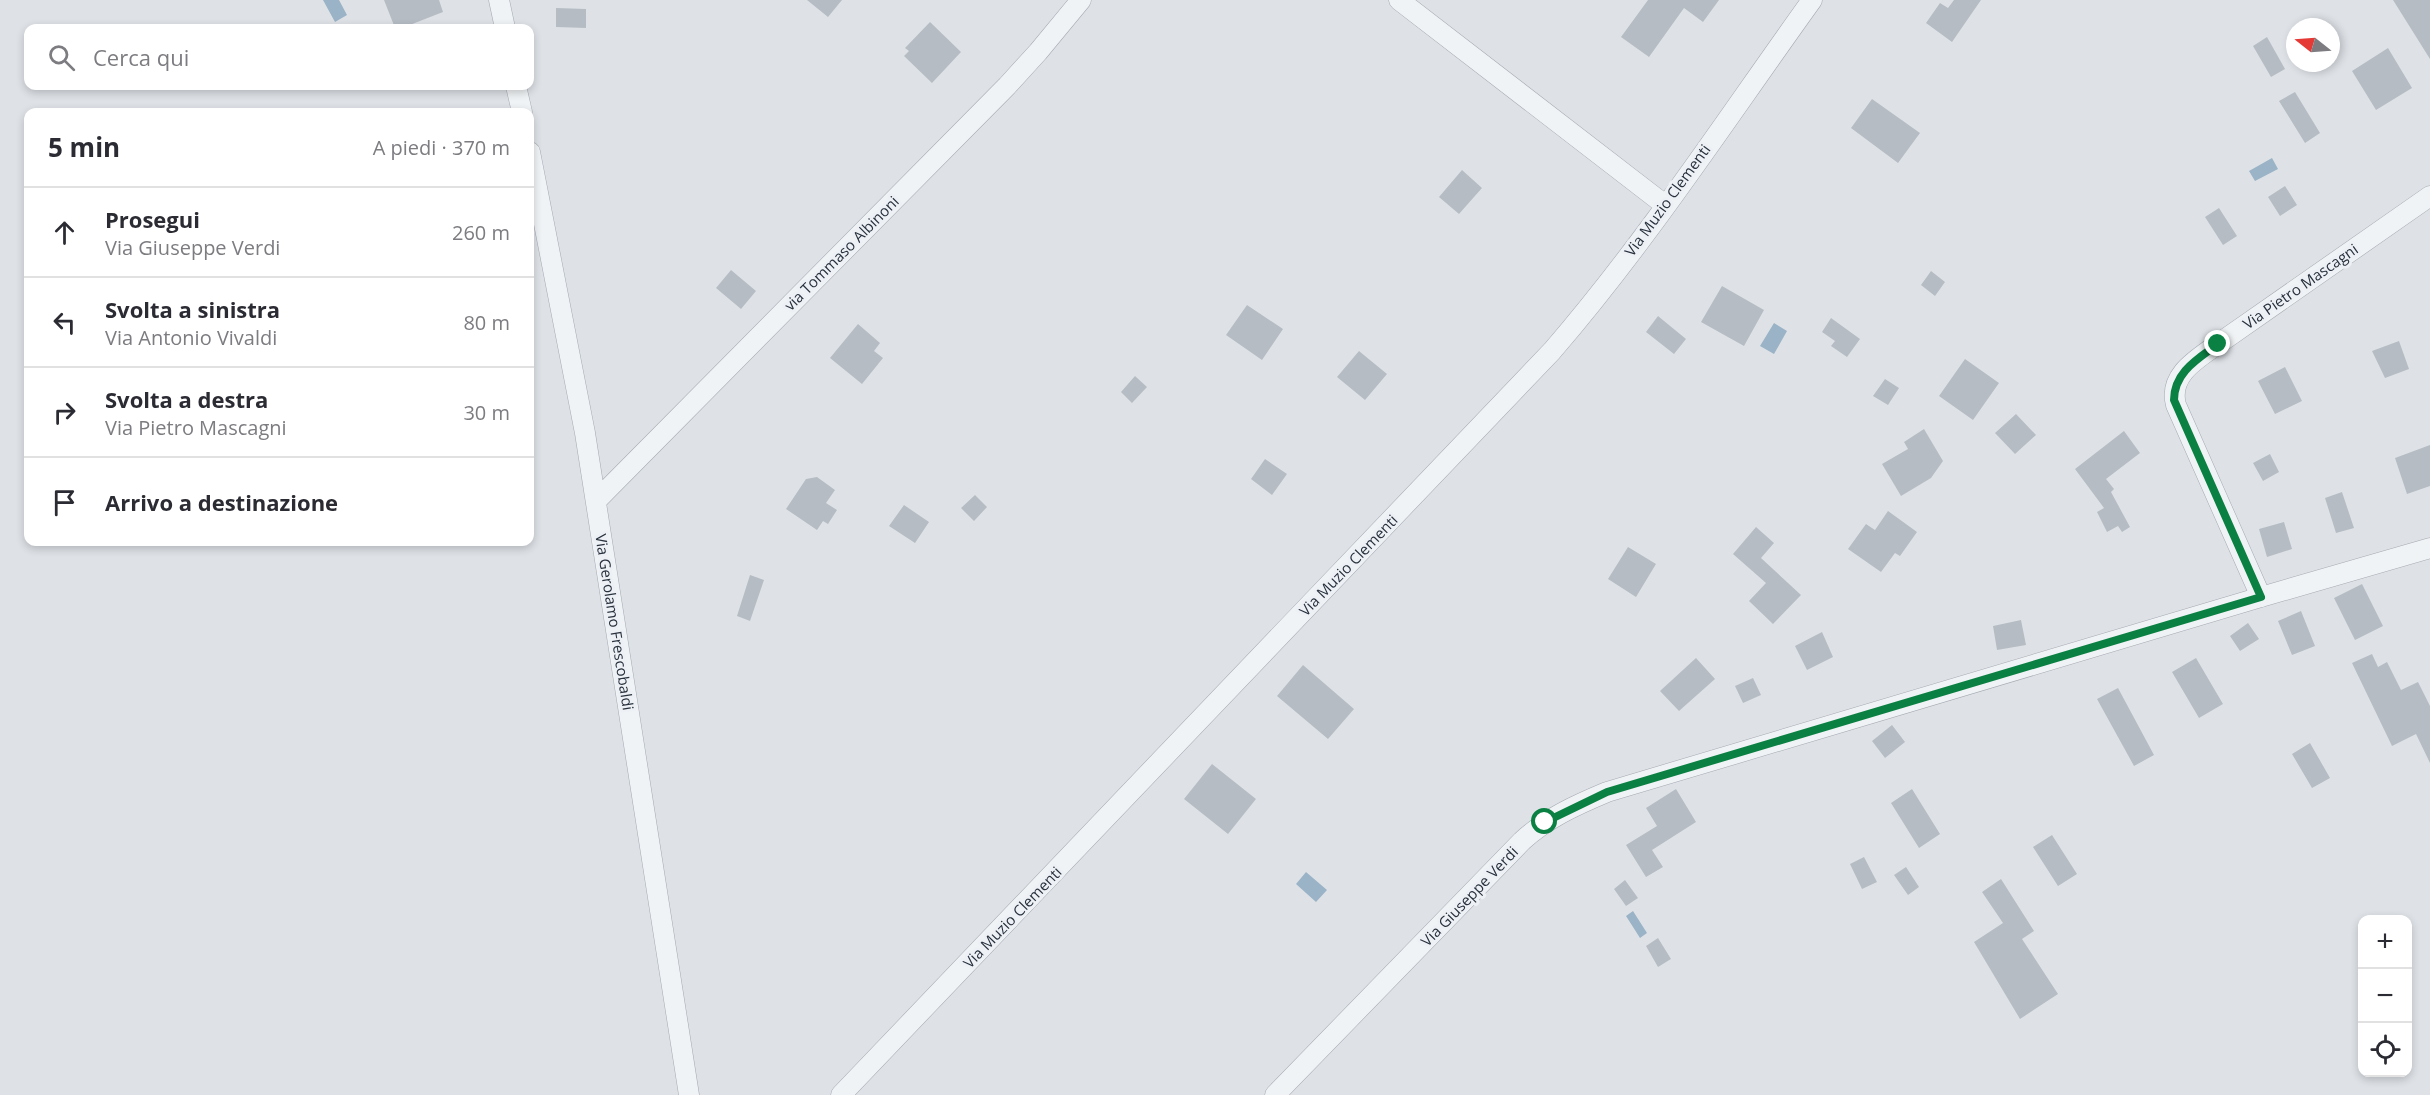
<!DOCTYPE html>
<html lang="it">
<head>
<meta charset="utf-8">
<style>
  :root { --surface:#fff; --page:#f7f7f7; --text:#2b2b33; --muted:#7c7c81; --line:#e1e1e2 }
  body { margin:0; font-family:"Open Sans",sans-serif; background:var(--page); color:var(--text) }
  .controls { position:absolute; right:18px; bottom:18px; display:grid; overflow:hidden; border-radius:12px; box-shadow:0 3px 9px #0003 }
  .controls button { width:54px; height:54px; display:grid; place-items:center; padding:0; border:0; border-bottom:2px solid var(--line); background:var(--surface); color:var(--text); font:30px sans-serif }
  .compass { position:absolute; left:2286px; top:18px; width:54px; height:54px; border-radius:50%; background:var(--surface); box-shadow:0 3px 9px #0003; rotate:287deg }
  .stop { position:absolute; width:18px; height:18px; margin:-14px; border:4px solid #0b8043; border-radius:50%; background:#fff }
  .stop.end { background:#0b8043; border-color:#fff; box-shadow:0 2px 6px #0008 }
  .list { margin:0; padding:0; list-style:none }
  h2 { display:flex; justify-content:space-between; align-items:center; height:78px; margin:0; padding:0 24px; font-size:26px }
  h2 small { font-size:20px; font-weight:400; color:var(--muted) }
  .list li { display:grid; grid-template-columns:39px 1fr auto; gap:18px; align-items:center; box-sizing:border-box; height:90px; padding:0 24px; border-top:2px solid var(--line) }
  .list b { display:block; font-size:22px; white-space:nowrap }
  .list p { margin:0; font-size:20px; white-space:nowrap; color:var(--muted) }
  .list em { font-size:20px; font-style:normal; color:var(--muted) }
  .icon { flex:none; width:33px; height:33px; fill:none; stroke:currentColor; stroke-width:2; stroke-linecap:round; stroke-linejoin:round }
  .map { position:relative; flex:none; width:2430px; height:1095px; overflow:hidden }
  .search { position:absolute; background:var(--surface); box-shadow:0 3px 9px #0003; left:24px; top:24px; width:510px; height:66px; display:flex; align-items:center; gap:15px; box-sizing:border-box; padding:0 21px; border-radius:12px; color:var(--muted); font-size:22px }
  .panel { position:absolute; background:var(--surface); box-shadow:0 3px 9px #0003; left:24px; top:108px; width:510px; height:438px; border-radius:12px }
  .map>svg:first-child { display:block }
</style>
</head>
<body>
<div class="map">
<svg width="2430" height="1095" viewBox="0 0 2430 1095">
  <rect width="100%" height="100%" fill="#dee2e7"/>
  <path fill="#9ab3c6" d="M323 0H339L347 15 335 22Z
    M2272 158 2278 169 2255 181 2249 171Z
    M1774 323 1787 331 1774 354 1760 346Z
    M1306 872 1327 890 1316 902 1296 884Z
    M1633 911 1647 933 1640 938 1626 916Z"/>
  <path fill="#b5bcc3" d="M384 0H439L443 12 402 28H395Z
    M807 0H842L828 17Z
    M1648 0H1719L1703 22 1684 8 1649 57 1621 37Z
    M1954 0H1981L1952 42 1926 23 1940 3 1948 8Z
    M2393 0H2430V59Z
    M556 8 586 9V28L556 27Z
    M930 22 961 52 932 83 904 56 909 51 905 48Z
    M2267 37 2285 69 2271 77 2253 46Z
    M2388 48 2412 88 2376 110 2352 71Z
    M2295 92 2320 133 2305 143 2279 101Z
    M1872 99 1920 133 1898 163 1851 128Z
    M1462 170 1482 188 1459 214 1439 197Z
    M2285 186 2297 205 2280 216 2268 197Z
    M2219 208 2237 236 2223 245 2205 217Z
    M731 270 756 291 741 309 716 288Z
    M1931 271 1945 282 1935 296 1921 285Z
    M1722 286 1764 310 1744 346 1701 322Z
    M1247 305 1283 329 1262 360 1226 335Z
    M1658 316 1686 339 1674 354 1646 332Z
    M1831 318 1860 339 1847 357 1831 346 1835 341 1822 332Z
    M858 324 880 343 874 351 883 358 862 384 830 358Z
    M2399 341 2409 369 2385 378 2372 351Z
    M1359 351 1387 374 1365 400 1337 377Z
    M1965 359 1999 383 1973 420 1939 396Z
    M2285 367 2302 401 2275 414 2258 381Z
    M1135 376 1147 387 1132 403 1121 392Z
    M1885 379 1899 388 1888 405 1873 396Z
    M2016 414 2036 435 2015 454 1995 433Z
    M1924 429 1943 461 1931 478 1901 496 1882 464 1908 449 1904 442Z
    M2124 431 2140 453 2106 479 2114 489 2111 492 2130 527 2122 532 2118 526 2107 532 2097 512 2104 508 2075 469Z
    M2430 445V486L2407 494 2395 458Z
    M2270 454 2279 472 2263 481 2253 463Z
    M1265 459 1287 474 1272 495 1251 479Z
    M817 477 835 490 826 503 837 510 828 524 823 521 817 530 786 509 806 479Z
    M2342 492 2354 528 2336 533 2325 498Z
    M975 495 987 507 974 521 961 508Z
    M904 505 929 522 915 543 889 526Z
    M1888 511 1917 532 1900 556 1895 553 1881 572 1848 549 1866 524 1875 530Z
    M2284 522 2292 549 2267 557 2259 529Z
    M1756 527 1774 543 1761 558 1801 595 1773 624 1749 601 1766 583 1733 554Z
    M1628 547 1656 564 1636 597 1608 579Z
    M750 575 764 580 750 621 737 616Z
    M2362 584 2383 626 2355 640 2334 598Z
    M2301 611 2315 646 2292 655 2278 621Z
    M2021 620 2026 645 1997 650 1993 626Z
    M2248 623 2259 639 2240 651 2230 636Z
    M1822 632 1833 657 1807 670 1795 646Z
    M2372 654 2378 667 2387 662 2401 690 2418 682 2430 706V763L2416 734 2392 746 2352 663Z
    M1696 658 1715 679 1679 711 1660 691Z
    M2196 658 2223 704 2199 718 2172 672Z
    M1303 665 1354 709 1328 739 1277 696Z
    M1753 678 1761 695 1743 703 1735 686Z
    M2118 688 2154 755 2134 766 2097 699Z
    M1892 725 1905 742 1885 758 1872 741Z
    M2310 743 2330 778 2312 788 2292 754Z
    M1212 764 1256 799 1228 834 1184 799Z
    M1676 789 1696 822 1652 850 1663 867 1646 877 1626 845 1657 826 1646 808Z
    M1912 789 1940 834 1919 848 1891 803Z
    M2052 835 2077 874 2058 886 2033 847Z
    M1864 857 1877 882 1862 889 1850 864Z
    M1906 867 1919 887 1908 895 1894 875Z
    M2001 879 2034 931 2022 939 2058 994 2020 1019 1974 942 2003 923 1982 892Z
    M1625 880 1638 898 1626 906 1614 889Z
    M1658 938 1671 959 1658 967 1646 946Z"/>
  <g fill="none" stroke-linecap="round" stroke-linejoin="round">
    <g stroke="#a4a9b1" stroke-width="21">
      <path id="street" d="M499 0 505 28
        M1399 0 1665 205
        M516 86 522 112
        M530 152 585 433 689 1095
        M596 501 1007 86 1038 52 1081 0
        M2261 597 2176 405C2168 375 2197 359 2218 344L2430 196
        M841 1095 1552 351C1647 241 1727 118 1812 0
        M1275 1095 1522 841C1547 818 1576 805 1607 792L2261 597 2430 548"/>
    </g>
    <use href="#street" stroke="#f0f3f5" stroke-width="20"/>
  </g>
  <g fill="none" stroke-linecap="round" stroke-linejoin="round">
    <path stroke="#0b8043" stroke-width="8" d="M1545 822 1607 792 2261 597 2174 400C2174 372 2198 359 2218 344"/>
  </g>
  <g text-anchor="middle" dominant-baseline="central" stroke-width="6" stroke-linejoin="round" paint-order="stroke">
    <g font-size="15" fill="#28313d" stroke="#edf1f5">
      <text transform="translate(1667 200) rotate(-54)">Via Muzio Clementi</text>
      <text transform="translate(841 253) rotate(-45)">via Tommaso Albinoni</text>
      <text transform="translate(2300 286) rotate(-35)">Via Pietro Mascagni</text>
      <text transform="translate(1348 565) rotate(-46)">Via Muzio Clementi</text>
      <text transform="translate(615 622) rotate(81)">Via Gerolamo Frescobaldi</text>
      <text transform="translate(1469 896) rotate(-46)">Via Giuseppe Verdi</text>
      <text transform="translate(1012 917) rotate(-46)">Via Muzio Clementi</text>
    </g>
  </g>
</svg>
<div class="controls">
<button>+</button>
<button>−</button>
<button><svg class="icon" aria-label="locate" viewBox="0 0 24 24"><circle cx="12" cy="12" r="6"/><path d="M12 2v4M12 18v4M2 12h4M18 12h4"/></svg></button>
</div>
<svg class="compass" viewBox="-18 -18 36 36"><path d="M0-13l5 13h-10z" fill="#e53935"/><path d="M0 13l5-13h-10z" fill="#7c7c81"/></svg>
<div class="stop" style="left:1545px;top:822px"></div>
<div class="stop end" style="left:2218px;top:344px"></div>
<div class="search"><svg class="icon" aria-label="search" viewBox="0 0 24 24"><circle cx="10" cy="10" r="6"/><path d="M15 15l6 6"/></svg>Cerca qui</div>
<section class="panel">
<h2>5 min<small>A piedi · 370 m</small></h2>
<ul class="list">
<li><svg class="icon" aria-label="ahead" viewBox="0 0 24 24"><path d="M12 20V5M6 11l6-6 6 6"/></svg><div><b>Prosegui</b><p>Via Giuseppe Verdi</p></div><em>260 m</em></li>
<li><svg class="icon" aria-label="left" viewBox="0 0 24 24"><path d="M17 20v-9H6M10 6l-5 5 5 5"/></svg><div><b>Svolta a sinistra</b><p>Via Antonio Vivaldi</p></div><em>80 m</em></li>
<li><svg class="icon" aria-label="right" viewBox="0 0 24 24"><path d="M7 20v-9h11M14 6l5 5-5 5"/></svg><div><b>Svolta a destra</b><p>Via Pietro Mascagni</p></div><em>30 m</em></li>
<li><svg class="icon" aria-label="arrive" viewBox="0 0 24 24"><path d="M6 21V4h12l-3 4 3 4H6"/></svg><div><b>Arrivo a destinazione</b></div></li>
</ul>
</section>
</div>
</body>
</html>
